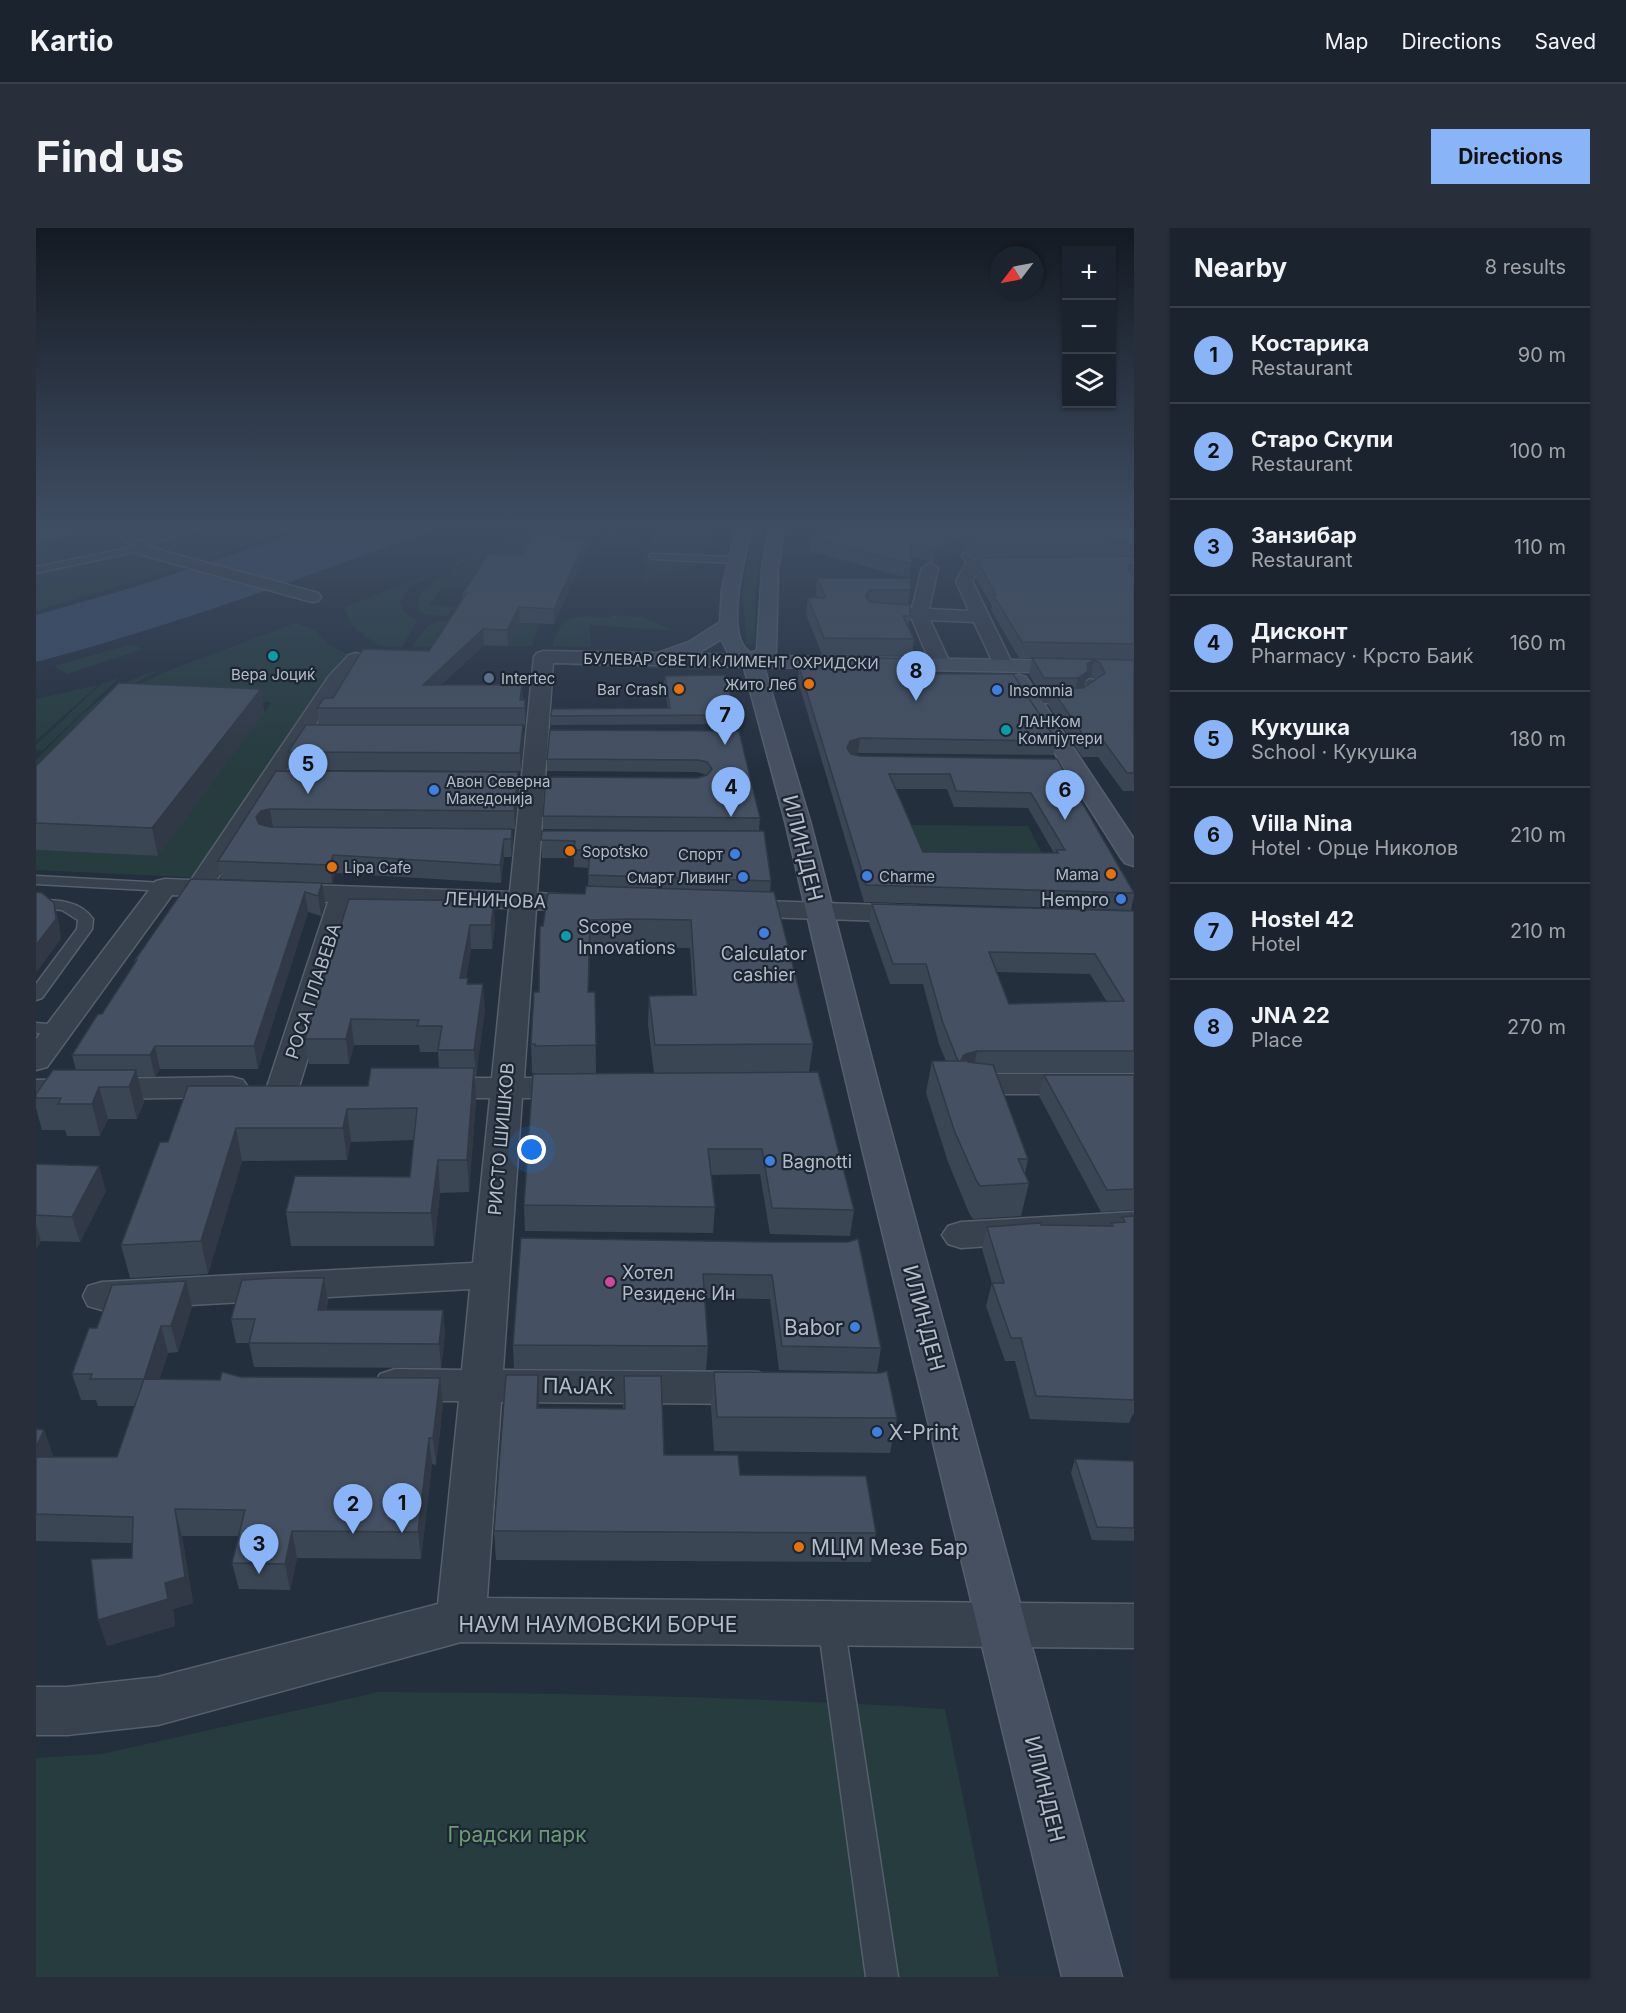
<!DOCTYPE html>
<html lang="en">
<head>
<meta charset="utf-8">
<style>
  :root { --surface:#1b232e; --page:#282f3a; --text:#f1f3f6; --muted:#a0a4aa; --line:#39404a; --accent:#8ab4f8 }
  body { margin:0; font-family:Inter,sans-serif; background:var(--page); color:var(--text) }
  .controls { position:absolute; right:18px; top:18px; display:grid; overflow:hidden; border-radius:0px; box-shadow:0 2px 4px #0004 }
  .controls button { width:54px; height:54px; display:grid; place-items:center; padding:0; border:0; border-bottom:2px solid var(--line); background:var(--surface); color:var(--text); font:30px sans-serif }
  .compass { position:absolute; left:954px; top:18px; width:54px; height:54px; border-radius:50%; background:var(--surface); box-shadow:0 2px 4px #0004; rotate:238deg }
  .you { position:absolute; left:496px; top:922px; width:21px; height:21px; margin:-15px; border:4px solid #fff; border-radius:50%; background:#1a73e8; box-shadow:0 0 0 9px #1a73e833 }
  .badge { display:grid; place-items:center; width:39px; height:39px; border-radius:50%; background:var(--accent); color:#111; font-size:20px; font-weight:700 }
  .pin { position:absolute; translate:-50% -50px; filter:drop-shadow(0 2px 3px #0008) }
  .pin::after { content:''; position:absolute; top:32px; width:21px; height:18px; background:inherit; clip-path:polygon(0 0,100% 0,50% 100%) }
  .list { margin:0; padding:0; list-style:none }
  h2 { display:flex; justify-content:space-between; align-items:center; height:78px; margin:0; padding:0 24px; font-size:26px }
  h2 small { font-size:20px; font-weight:400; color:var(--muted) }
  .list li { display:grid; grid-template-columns:39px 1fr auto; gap:18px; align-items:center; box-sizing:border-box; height:96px; padding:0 24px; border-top:2px solid var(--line) }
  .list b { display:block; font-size:22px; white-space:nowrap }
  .list p { margin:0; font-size:20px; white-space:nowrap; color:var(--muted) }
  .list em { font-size:20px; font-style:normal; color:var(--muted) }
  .icon { flex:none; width:33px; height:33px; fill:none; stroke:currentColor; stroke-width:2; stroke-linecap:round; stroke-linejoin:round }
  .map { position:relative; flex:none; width:1098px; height:1749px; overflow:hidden; border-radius:0px }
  header { display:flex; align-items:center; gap:36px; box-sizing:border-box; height:84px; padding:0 30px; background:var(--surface); border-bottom:2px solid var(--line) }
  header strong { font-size:28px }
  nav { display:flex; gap:33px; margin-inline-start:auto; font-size:21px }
  .intro { display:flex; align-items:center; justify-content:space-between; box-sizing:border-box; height:144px; padding:0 36px }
  h1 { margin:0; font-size:42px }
  .button { padding:15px 27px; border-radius:0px; background:var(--accent); color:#111; font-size:21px; font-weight:700 }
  main { display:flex; gap:36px; padding:0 36px }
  aside { flex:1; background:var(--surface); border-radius:0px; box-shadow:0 2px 4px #0004 }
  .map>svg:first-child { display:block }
</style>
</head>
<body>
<header>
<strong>Kartio</strong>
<nav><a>Map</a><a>Directions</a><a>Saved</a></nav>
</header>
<div class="intro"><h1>Find us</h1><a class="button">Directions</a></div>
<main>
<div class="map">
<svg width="1098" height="1749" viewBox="0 0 1098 1749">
  <rect width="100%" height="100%" fill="#242f3e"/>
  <path fill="#263c3f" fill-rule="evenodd" d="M0 297H272L142 341 0 383Z
    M511 297 561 300 550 324 499 322 497 325 479 327 451 361 406 359 393 377 419 379 412 388 390 387 383 383C375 359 415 344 431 336L403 341Z
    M718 297H728L719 365V413L716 416H711L706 365Z
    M637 298 677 300V320C665 332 634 326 618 326L616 330 662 333 667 335 606 352 611 337 608 336 618 302 635 303Z
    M572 306 603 307 599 319 567 318Z
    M397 344 373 361 364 372 367 383 381 393 366 419 343 418 317 399 307 380Z
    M575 387 607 389 638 403 554 397 555 419 516 418C526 383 542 388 574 390Z
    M420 392 503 396 496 418 376 419C390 397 393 393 420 392Z
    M259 395 278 401 292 416 320 431 300 452 279 482 169 650 0 642V622L122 628 145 596 0 589V574L157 581 177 553 24 546 0 571V555L100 458 126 445ZM98 469 235 474V475L219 497 77 490ZM64 504 209 510 191 535 42 528Z
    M96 416 107 421 31 446 18 438Z
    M534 435 668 437 669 442 534 438Z
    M124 442 91 459 0 548V532C37 496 71 454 124 442Z
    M83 450 6 523 0 522V517L65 456Z
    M62 457 61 458 0 513V471Z
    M875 597 992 598 1011 635 888 633Z
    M343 1464C532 1465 721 1469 909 1481L963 1749H0V1530L66 1526Z"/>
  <path fill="#394c67" d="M286 297H408C274 348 139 397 0 434V387L98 359Z"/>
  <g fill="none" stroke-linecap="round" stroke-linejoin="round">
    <g stroke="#565f6c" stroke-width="3">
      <path id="lane" d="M72 297H82L103 314 160 297H174L108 318 113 323 112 325 103 323 0 345V339L98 319Z
        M614 326 700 329 704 332 700 335 617 331 613 328Z
        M927 326H933L941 337 940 339H934L926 328Z
        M1054 451 1058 452 1063 461 1042 475H995L989 472 995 469H1039L1051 460 1049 454Z
        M0 648 129 655 136 659 129 663 0 656Z
        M0 672C21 672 44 672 57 691L56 701 6 770 0 772V756L41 701 42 692 26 682 0 680Z
        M0 795 23 797 31 802 23 807 0 805Z
        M795 1384 804 1388 808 1396 862 1749H830L782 1396 786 1388Z"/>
    </g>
    <g stroke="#565f6c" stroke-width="3">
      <path id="street" d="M109 318 282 365 285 369 282 373 276 374 103 326 101 323 103 320Z
        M937 332H986L994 337 986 342H943L936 353 977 437 974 441H960L938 394 894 392 915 437 912 441H898L895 437 876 391 832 388 829 384 832 380H876L886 340 894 335 902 340 893 381 933 383 920 353 931 334Z
        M508 423 716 427 723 429 726 433 723 437 716 439 517 435 501 665 565 669 569 675 565 681 556 683 500 681 488 850H541L553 853 557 860 553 867 541 870H486L467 1142 722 1144 737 1149 743 1160 737 1171 722 1176 465 1174 451 1370 1098 1376V1420L425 1414 122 1497 31 1507H0V1459H31L122 1449 402 1376 423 1173H359L344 1168 338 1157 344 1146 359 1141 426 1142 434 1061 66 1082 52 1078 47 1068 52 1058 66 1054 437 1035 454 870H395L383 867 379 860 383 853 395 850H456L473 680 319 675 263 859 258 866 247 869 236 866 231 859 292 674 233 670 229 664 233 658 242 656 474 664 498 429 501 425Z
        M320 425 327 427 330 431 307 456 289 482 180 653 203 656 207 662 203 668 194 670 136 667 11 839 0 842V811L120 653 129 651 155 652 293 448 313 427Z
        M698 672 880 678 890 680 894 686 890 692 880 694 698 688 688 686 684 680 688 674Z
        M937 846H1098V866H937L926 863 921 856 926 849Z
        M196 849 207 852 212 859 207 866 196 869 0 872V852Z
        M1098 984V1008L925 1020 912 1016 906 1007 912 998 925 994Z"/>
    </g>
    <g stroke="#565f6c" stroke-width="3">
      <path id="secondary" d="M701 297H717C710 324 686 409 715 425L721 422 726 341 733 297H749L742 341 740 424 737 428 1098 434V446L728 439 774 593 844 862 1086 1749H1026L812 862 749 593 707 436 693 427 685 411C670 422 635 440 616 435L613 431 616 427 653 414 684 394 686 361Z
        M983 447 990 449 1098 611V638L1089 635 1085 630 973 453 976 449Z"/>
    </g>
    <use href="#lane" fill="#38414e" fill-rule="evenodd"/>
    <use href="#street" fill="#38414e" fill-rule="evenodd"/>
    <use href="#secondary" fill="#465061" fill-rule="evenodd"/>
  </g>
  <path fill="#3b4654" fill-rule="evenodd" d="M792 297H1098V563H1087L1062 529H1046L1012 477 1014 467H1005L993 446 996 430H983L955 382 956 378 940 350 943 336 946 331 940 332 935 325 925 323 897 334 875 329 873 350 874 362 872 377 874 388 872 399 878 411 876 428 786 427 770 386 772 370H781L780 366 781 350H872L773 323 774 309 795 303ZM1055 449 1060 451 1048 459 1050 451Z
    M550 324 518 396 484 395 472 418 448 417 405 457H486L487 472H489V497H283L281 480 297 470 393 423 427 370V365L487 327Z
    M794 429 894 446 1021 513 1017 527 822 525 816 527 824 528 1021 531 1098 664V668L1095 682 828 674 762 453 763 439 793 440ZM860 561H911L918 579 992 580 1018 625 887 624Z
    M629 448 699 487V496L515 497V488L632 480 628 456Z
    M225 461 228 485 122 628 0 622V538Z
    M703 503 724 590 723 603 507 601V588L671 547 661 544 511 543V531Z
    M488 514 485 543 254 542 252 524Z
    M240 543 483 561 479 601 234 599 476 601 477 619 475 629H468L465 655 299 645 296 655H286L289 675 285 688 272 684 222 841H124L119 849H102L108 874 101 891H72L64 908H31L29 902H6L0 880V866L40 842 36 827 66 786 99 734V732L267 654 185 651 182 633Z
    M506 603 735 653 734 664 777 816 773 844 818 982 814 1008 734 1006 724 946 675 947 679 979 677 1005 489 1003 488 977 500 846V845H496L495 816 503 764 507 698 549 666 552 658 553 640 538 639V630H506ZM593 719 654 720 657 767 613 768 612 797 618 845 560 846 559 764H553L554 720Z
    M313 671 459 697 456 721H435L430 750H432V756L449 781 440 848H438L440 871 433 964 404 965 398 1018H255L250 984 374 949 378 912 315 914 311 932 206 933 172 1046 94 1050 85 1017 132 914 332 858 403 840 402 824H384L383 817H318L313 836H273L269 811Z
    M836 676 1098 683V844H960L992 931 989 946 993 955 985 988 937 991 933 985 912 934 890 865 896 833H910L903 816 887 756H854L833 695ZM961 744 1054 746 1071 774 973 776Z
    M1008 847H1098V982L1065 984 1003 868Z
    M0 936 70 963 44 1014 5 1013 0 1021Z
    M1098 988V1186H1097L1093 1195 994 1191 979 1133H969L950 1078 956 1055 946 1021 951 999 1005 997 1074 998 1075 995 1084 994 1086 989Z
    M732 1014 845 1120 841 1144 743 1142 734 1071 669 1070 672 1118 670 1142 478 1141 477 1117Z
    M288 1050 292 1074 290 1082H407L409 1106 405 1140 218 1139 213 1115H200L195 1091Z
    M156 1079 142 1124 132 1125 123 1151 184 1152 205 1149 407 1176 400 1237 396 1236 385 1331 261 1330 254 1362 203 1361 196 1335 203 1308H146L157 1375 137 1381 139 1398 71 1418 96 1330V1315L0 1313V1201L8 1202 17 1228 16 1229H81L99 1178H62L60 1172H45L36 1146 61 1100Z
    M678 1144 861 1190 854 1225 678 1223 675 1178Z
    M588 1148 628 1227 704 1247 840 1305 835 1334 460 1332 458 1303 587 1181Z
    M1039 1231 1098 1233V1313L1056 1312 1035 1245Z"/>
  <path fill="#303945" d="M72 303 74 313 0 326V314Z
    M550 310V324L518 396V381Z
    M928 310 925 323 897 334 899 320Z
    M834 362 832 378 829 368Z
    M483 379 484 395 472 418 471 402Z
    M447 401 448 417 388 473 387 457Z
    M1058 432 1055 449 1050 451 1048 459 1038 467 1042 450 1051 436Z
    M486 457 487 474 484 472Z
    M225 461 228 485 122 628 116 600Z
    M489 472 490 489 489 497Z
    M487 497 488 514 485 543 484 525Z
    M824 510 822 525 812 528 811 520 814 513Z
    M482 544 483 561 479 601 478 583Z
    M234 581 237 599 228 601 223 607 220 589 225 583Z
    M476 601 477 619 475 629V611Z
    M468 611V629L465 655 464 637Z
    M297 627 299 645 296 655 294 637Z
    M286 655 289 675 285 688 282 668Z
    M269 664 272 684 222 841 218 818Z
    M458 673 459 697 456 721 455 697Z
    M18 675 23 695 25 711 0 745V717Z
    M554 692V720L552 794V764Z
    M434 697 435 721 425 775 424 750Z
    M447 756 449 781 440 848 438 822Z
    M315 791 318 817 313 836 310 811Z
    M119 818 124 841 119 849 114 827Z
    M941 823 937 844 929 833 927 829 930 826Z
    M438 840 440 871 433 964 431 932Z
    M100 842 108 874 101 891 93 859Z
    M63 859 72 891 64 908 56 876Z
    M311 881 315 914 311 932 307 900Z
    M200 900 206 933 172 1046 165 1013Z
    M402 932 404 965 398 1018 395 985Z
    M63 938 70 963 44 1014 36 989Z
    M0 997 5 1013 0 1021Z
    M288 1050 292 1074 286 1106 282 1082Z
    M150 1053 156 1079 142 1124 135 1098Z
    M407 1082 409 1106 405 1140 403 1116Z
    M125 1098 132 1125 115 1178 108 1151Z
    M502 1147 503 1177 502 1209 501 1180Z
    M404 1150 407 1176 400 1237 397 1210Z
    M8 1202 17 1228 5 1256 0 1241V1219Z
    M393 1210 396 1236 385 1331 382 1304Z
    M139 1281 146 1308 157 1375 137 1381 139 1398 71 1418 62 1392 129 1355Z
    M256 1303 261 1330 254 1362 249 1336Z"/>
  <path fill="#455162" stroke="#303945" stroke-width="1.5" fill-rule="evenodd" d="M0 297H65L72 303 0 314Z
    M801 297H1098V315L942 318 937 311 928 310 899 320 876 315 875 336 774 309 803 300Z
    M498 308 550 310 518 381 483 379 471 402 447 401 387 457H486L484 472H489V480H281L288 470H297L327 421 393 423 431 365H427L452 326 487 327Z
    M1098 328V337H1092L1095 341H1092L1098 348V416L986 414 957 367H960L943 336 947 330Z
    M781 350H875L874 362H834L829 368 834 374 874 377V388H867L878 411 788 410 772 370H790Z
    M794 429 886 431 894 446H977L1021 513 824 510 814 513 811 520 815 526 824 528 1021 531 1098 665 830 657 763 439 799 440ZM853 546H914L920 563 995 565 1029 622H1020L1022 625 887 624Z
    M996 430 1098 432V545H1091L1066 511H1050L1015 460H1047L1069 445 1064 435 1058 432 1051 436 1052 443 1042 450H1008Z
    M689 447 699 487 515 488 516 481 634 480 629 448Z
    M83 455 225 461 116 600 0 595V538Z
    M270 497H487L484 525 252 524Z
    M514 502 703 503 724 590 507 588 510 549 662 550 671 547 676 541 671 534 662 532 511 531Z
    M240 543 482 544 478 583 234 581 225 583 220 589 223 596 234 599 476 601 475 611H468L464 637 297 627 294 637 182 633Z
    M506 603H728L735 653 552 647 554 622H538L539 613 505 612Z
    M155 651 286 655 282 668 269 664 218 818H119L114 827H36L62 786H66L101 732H99Z
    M550 658 738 664 777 816 619 817 613 768 660 767 655 692 594 691 554 692 552 764H559L560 817 499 818V816H495L498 764H503L504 698H507L512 665 549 666Z
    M0 664 6 665 18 675 20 691 0 717Z
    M313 671 458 673 455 697H434L424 750H432L431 756H447L438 822H402L406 798H381L383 792 315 791 310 811H269Z
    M836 676 1098 683V823H941L930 826 927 829V827L926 831 924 833H922L907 795 890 736H857ZM953 724 1059 726 1088 773 973 776Z
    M927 827 932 834 957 837 992 931H982L993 955 944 958 940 952 918 902 896 833H929Z
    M335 840H438L431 932H402L395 985 250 984 259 948 374 949 381 880 311 881 307 900H200L165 1013 85 1017 124 914H132L152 858H332Z
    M17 842H100L93 859H63L56 876H22L25 870H0V866Z
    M782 844 818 982 736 980 726 921H672L679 979 488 977 497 846Z
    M1008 847H1098V961L1071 962Z
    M0 936 63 938 36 989 0 987Z
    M1098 988V1172L1000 1168 985 1110H975L956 1055H968L951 999 1004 995 1005 997 1077 998 1075 995 1089 994 1086 989Z
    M485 1010 732 1014H812L822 1011 845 1120 746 1118 736 1047 667 1046 672 1118 477 1117Z
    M241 1050H288L282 1082H407L403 1116 213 1115 219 1091H195L206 1052Z
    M150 1053 135 1098H125L108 1151 184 1152 186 1144 205 1149 404 1150 397 1210H393L382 1304 256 1303 249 1336 196 1335 209 1282 139 1281 149 1349 129 1355 132 1371 62 1392 55 1331 96 1330 97 1289 0 1286V1229H81L108 1151H54L56 1146H36L53 1100H61L76 1057Z
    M851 1143 861 1190 681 1189 678 1144 844 1145Z
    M470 1147H502L501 1180 589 1181 588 1148H625L628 1227H702L704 1247 830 1248 840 1305 458 1303Z
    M0 1201 8 1202 0 1219Z
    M1039 1231 1098 1233V1300L1061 1299Z"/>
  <linearGradient id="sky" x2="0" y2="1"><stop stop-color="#141a22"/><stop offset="0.55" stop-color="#3f4d63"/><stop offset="1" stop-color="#3f4d63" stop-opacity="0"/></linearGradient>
  <rect width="1098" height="542" fill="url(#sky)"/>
  <g fill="#0f9aa8" stroke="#1d2633" stroke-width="2">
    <circle cx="237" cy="428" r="6"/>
    <circle cx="970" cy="502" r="6"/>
    <circle cx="530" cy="708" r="6"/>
  </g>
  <circle fill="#5c6f8a" stroke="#1d2633" stroke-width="2" cx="453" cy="450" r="6"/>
  <g fill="#e8710a" stroke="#1d2633" stroke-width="2">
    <circle cx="773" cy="456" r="6"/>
    <circle cx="643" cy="461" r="6"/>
    <circle cx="534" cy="623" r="6"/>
    <circle cx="296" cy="639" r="6"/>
    <circle cx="1075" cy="646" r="6"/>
    <circle cx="763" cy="1319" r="6"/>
  </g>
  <g fill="#3f7fe0" stroke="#1d2633" stroke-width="2">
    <circle cx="961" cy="462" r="6"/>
    <circle cx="398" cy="562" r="6"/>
    <circle cx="699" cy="626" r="6"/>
    <circle cx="831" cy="648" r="6"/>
    <circle cx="707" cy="649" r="6"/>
    <circle cx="1085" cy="671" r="6"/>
    <circle cx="728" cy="705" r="6"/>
    <circle cx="734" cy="933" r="6"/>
    <circle cx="819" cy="1099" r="6"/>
    <circle cx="841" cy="1204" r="6"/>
  </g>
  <circle fill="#d1479c" stroke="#1d2633" stroke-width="2" cx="574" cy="1054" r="6"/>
  <g text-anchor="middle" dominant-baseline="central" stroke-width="4.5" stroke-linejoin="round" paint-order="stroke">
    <g font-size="15" fill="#b4bcc9" stroke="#1d2633">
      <text transform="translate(695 433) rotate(1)">БУЛЕВАР СВЕТИ КЛИМЕНТ ОХРИДСКИ</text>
    </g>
    <g font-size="15" fill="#b4bcc9" stroke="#1d2633" text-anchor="start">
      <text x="237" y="446" text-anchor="middle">Вера Јоциќ</text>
      <text x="465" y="450">Intertec</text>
      <text x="761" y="456" text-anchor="end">Жито Леб</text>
      <text x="631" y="461" text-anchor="end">Bar Crash</text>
      <text x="973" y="462">Insomnia</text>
      <text x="982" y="493">ЛАНКом<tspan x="982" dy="17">Компјутери</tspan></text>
      <text x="410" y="553">Авон Северна<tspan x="410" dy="17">Македонија</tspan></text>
      <text x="546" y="623">Sopotsko</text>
      <text x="687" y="626" text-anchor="end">Спорт</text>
      <text x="308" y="639">Lipa Cafe</text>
      <text x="1063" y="646" text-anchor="end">Mama</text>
      <text x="843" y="648">Charme</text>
      <text x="695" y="649" text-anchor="end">Смарт Ливинг</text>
    </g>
    <g font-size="18" fill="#b4bcc9" stroke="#1d2633" text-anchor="start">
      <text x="1073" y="671" text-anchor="end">Hempro</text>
      <text x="542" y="698">Scope<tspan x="542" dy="21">Innovations</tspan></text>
      <text x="728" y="725" text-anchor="middle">Calculator<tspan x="728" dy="21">cashier</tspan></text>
      <text x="746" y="933">Bagnotti</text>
      <text x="586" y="1044">Хотел<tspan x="586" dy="21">Резиденс Ин</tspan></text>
    </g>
    <g font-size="18" fill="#b4bcc9" stroke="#1d2633">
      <text transform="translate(459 672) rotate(2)">ЛЕНИНОВА</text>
      <text transform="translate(277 763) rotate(-72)">РОСА ПЛАВЕВА</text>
      <text transform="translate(465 911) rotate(-85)">РИСТО ШИШКОВ</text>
    </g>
    <g font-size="21" fill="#b4bcc9" stroke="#1d2633">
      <text transform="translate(767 620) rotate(76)">ИЛИНДЕН</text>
      <text transform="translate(888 1090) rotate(75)">ИЛИНДЕН</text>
      <text transform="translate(542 1158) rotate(1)">ПАЈАК</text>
      <text x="562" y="1396">НАУМ НАУМОВСКИ БОРЧЕ</text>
      <text transform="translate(1009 1561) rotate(76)">ИЛИНДЕН</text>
    </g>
    <g font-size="21" fill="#b4bcc9" stroke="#1d2633" text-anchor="start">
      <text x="807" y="1099" text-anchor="end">Babor</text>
      <text x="853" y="1204">X-Print</text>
      <text x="775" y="1319">МЦМ Мезе Бар</text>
    </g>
    <g font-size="21" fill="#6b9a76" stroke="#1d2633">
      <text x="481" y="1606">Градски парк</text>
    </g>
  </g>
</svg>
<div class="controls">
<button>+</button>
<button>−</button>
<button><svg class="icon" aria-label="layers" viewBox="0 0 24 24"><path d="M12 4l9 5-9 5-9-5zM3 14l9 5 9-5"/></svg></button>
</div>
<svg class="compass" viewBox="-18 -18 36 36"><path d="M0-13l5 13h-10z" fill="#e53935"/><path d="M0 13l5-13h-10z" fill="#a0a4aa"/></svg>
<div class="you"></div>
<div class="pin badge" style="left:366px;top:1305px">1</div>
<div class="pin badge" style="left:317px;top:1306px">2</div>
<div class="pin badge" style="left:223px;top:1346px">3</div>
<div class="pin badge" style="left:695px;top:589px">4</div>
<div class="pin badge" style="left:272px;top:566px">5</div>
<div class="pin badge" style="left:1029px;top:592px">6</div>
<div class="pin badge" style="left:689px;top:517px">7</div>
<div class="pin badge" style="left:880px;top:473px">8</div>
</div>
<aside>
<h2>Nearby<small>8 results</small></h2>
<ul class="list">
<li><span class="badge">1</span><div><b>Костарика</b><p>Restaurant</p></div><em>90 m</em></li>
<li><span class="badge">2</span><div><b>Старо Скупи</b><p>Restaurant</p></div><em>100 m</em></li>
<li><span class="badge">3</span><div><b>Занзибар</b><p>Restaurant</p></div><em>110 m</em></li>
<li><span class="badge">4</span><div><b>Дисконт</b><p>Pharmacy · Крсто Баиќ</p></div><em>160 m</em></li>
<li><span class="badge">5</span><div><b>Кукушка</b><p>School · Кукушка</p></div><em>180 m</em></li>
<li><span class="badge">6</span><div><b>Villa Nina</b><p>Hotel · Орце Николов</p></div><em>210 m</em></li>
<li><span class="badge">7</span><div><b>Hostel 42</b><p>Hotel</p></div><em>210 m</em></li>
<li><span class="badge">8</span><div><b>JNA 22</b><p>Place</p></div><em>270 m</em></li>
</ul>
</aside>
</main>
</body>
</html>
